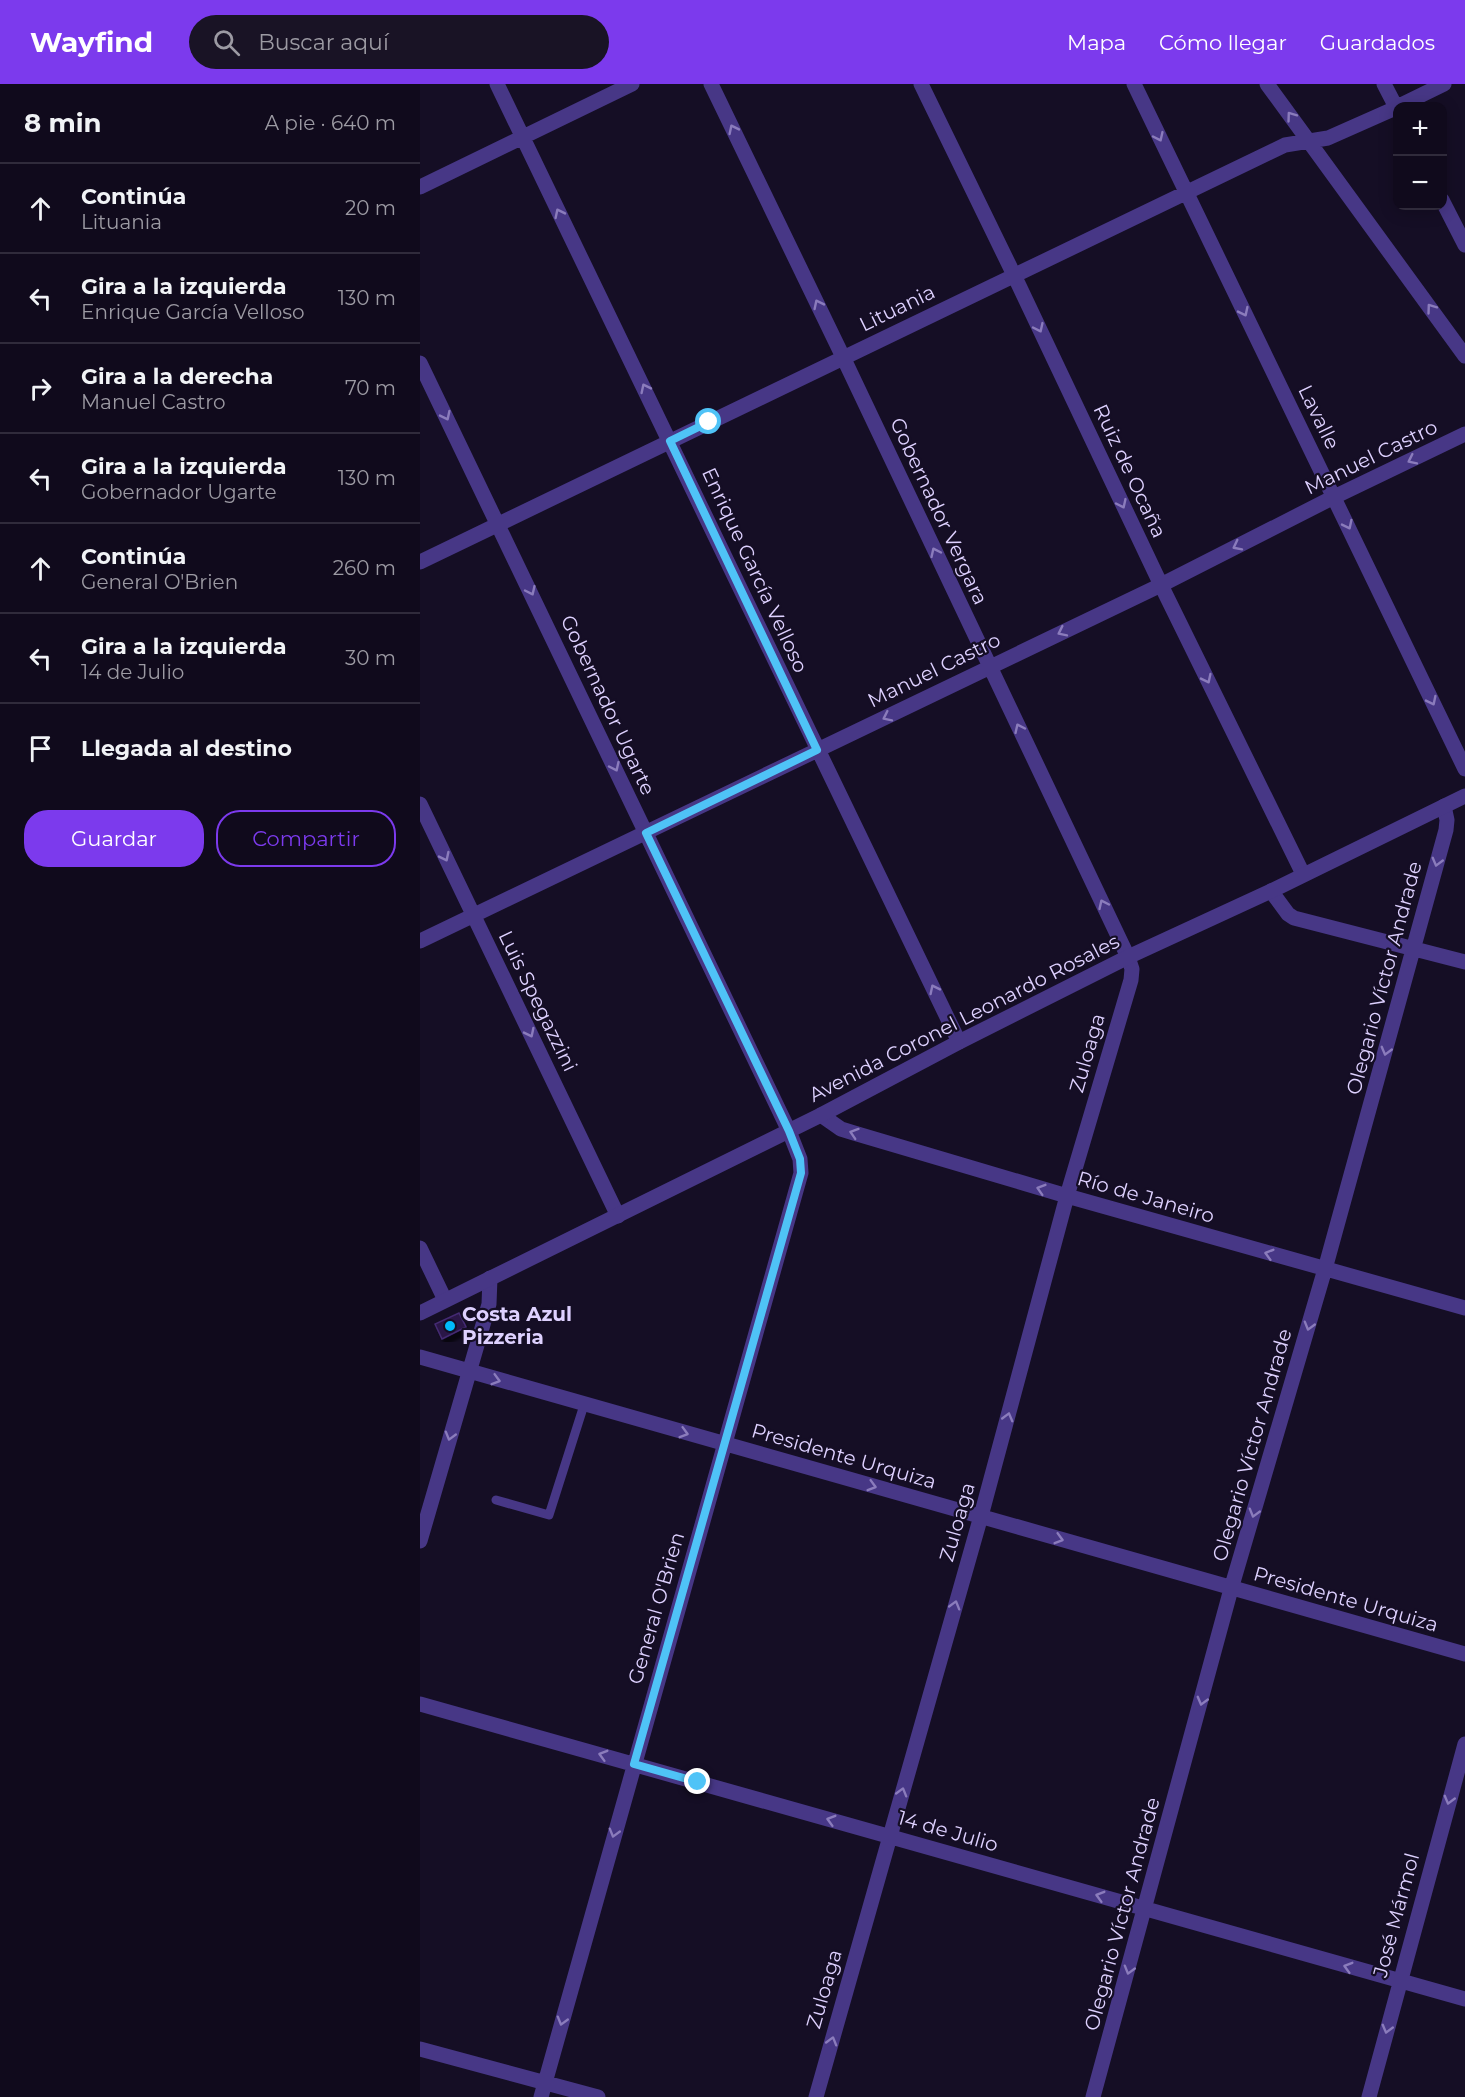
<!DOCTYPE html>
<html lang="es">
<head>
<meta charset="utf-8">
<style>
  :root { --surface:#100a1c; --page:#191325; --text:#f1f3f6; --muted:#9c9aa3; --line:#302b3b; --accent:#7c3aed }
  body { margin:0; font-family:Montserrat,sans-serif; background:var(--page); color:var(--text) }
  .controls { position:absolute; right:18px; top:18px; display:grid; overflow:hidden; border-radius:12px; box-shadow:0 3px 15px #0003 }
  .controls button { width:54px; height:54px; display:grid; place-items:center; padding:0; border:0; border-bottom:2px solid var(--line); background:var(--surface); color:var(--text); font:30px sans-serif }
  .stop { position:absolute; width:18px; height:18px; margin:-14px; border:4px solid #4fc3f7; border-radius:50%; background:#fff }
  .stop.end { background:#4fc3f7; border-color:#fff; box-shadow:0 2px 6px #0008 }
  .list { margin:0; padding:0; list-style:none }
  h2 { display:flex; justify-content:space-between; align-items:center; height:78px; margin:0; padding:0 24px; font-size:26px }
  h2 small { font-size:20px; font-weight:400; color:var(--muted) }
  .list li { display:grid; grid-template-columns:39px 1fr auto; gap:18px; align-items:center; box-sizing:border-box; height:90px; padding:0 24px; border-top:2px solid var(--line) }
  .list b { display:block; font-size:22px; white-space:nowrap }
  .list p { margin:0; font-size:20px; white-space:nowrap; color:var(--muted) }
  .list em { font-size:20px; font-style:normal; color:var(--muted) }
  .actions { display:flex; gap:12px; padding:18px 24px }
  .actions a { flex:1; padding:14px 0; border:2px solid var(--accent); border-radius:24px; text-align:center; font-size:21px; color:var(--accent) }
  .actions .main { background:var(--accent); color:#fff }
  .icon { flex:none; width:33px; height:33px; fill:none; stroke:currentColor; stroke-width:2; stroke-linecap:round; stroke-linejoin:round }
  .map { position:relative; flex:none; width:1045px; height:2013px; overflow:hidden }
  header { display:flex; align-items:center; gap:36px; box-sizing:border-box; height:84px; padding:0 30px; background:var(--accent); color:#fff }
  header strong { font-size:28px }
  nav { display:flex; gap:33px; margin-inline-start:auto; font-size:21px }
  .search { width:420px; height:54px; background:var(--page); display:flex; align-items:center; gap:15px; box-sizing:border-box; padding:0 21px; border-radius:33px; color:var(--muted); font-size:22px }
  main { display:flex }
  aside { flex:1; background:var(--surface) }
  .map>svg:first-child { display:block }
</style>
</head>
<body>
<header>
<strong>Wayfind</strong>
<div class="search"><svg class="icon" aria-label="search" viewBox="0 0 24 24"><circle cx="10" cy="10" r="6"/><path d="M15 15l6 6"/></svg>Buscar aquí</div>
<nav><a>Mapa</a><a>Cómo llegar</a><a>Guardados</a></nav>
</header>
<main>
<aside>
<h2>8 min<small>A pie · 640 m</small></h2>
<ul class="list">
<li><svg class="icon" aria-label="ahead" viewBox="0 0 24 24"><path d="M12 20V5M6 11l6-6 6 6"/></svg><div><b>Continúa</b><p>Lituania</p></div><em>20 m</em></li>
<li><svg class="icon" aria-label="left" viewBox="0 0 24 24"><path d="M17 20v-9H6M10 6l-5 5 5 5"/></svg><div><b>Gira a la izquierda</b><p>Enrique García Velloso</p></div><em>130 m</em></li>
<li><svg class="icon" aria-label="right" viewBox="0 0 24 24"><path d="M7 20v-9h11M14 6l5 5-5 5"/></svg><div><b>Gira a la derecha</b><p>Manuel Castro</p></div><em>70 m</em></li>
<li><svg class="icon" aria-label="left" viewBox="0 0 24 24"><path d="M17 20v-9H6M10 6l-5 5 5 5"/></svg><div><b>Gira a la izquierda</b><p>Gobernador Ugarte</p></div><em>130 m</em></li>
<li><svg class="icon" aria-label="ahead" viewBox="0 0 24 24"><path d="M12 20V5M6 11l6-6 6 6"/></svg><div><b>Continúa</b><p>General O'Brien</p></div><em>260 m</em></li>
<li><svg class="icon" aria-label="left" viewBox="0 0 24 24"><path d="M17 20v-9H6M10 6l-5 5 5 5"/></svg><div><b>Gira a la izquierda</b><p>14 de Julio</p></div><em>30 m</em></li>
<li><svg class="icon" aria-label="arrive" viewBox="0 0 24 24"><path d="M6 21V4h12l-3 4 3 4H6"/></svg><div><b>Llegada al destino</b></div></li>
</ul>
<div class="actions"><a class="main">Guardar</a><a>Compartir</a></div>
</aside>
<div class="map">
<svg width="1045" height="2013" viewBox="0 0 1045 2013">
  <defs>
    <filter id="shadow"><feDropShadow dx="3.5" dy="6" stdDeviation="1.5" flood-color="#0009"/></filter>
  </defs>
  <rect width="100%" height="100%" fill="#150e25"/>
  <path fill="#2a1947" stroke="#442a73" stroke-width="1.5" filter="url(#shadow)" d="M39 1229 46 1243 22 1255 15 1240Z"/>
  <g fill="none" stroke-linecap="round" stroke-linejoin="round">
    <path stroke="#473786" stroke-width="9" d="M76 1416 129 1431 164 1321"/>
    <path stroke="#473786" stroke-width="15" d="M77 0 539 958
      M291 0 423 273 708 873 712 885 711 896 647 1112 561 1432 396 2013
      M501 0 594 191 741 501 883 790
      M714 0 1045 685
      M847 0 1045 272
      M964 0 978 27
      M979 22 1024 0
      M0 103 212 0
      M1022 116 1045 161
      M0 279 369 1047 380 1075 381 1089 121 2013
      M0 478 865 61 908 54 978 23
      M0 720 198 1132
      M851 807 868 830 874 834 1045 878
      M0 857 741 501 914 413 1045 350
      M401 1031 421 1045 434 1049 647 1112 1045 1224
      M0 1164 25 1216
      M0 1273 1045 1570
      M0 1457 69 1220 70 1194
      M0 1620 1045 1915
      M0 1965 178 2013
      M673 2013 811 1505 905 1185 1026 746 1027 736 1024 722
      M949 2013 1045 1660"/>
    <path stroke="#473786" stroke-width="15" d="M0 1229 401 1031 539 958 708 873 851 807 1045 712"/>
  </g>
  <defs><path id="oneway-chevron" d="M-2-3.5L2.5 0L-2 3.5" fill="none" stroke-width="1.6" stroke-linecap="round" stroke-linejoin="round" transform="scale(1.5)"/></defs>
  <g stroke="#8b7cbc">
    <use href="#oneway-chevron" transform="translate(871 32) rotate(-126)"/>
    <use href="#oneway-chevron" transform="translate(313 45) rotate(-116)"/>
    <use href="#oneway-chevron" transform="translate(739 53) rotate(65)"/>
    <use href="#oneway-chevron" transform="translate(139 129) rotate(-116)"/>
    <use href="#oneway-chevron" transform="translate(398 220) rotate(-116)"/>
    <use href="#oneway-chevron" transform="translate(1011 224) rotate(-126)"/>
    <use href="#oneway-chevron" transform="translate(824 228) rotate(64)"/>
    <use href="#oneway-chevron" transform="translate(619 244) rotate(65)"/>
    <use href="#oneway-chevron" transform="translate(225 304) rotate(-116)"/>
    <use href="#oneway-chevron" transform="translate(26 332) rotate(64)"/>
    <use href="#oneway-chevron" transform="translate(992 376) rotate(154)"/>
    <use href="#oneway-chevron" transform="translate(702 420) rotate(65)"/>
    <use href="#oneway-chevron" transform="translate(928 441) rotate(64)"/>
    <use href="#oneway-chevron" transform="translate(817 462) rotate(153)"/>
    <use href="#oneway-chevron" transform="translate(515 468) rotate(-115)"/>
    <use href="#oneway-chevron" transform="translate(111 507) rotate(65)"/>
    <use href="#oneway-chevron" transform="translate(642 548) rotate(154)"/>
    <use href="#oneway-chevron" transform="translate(787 595) rotate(64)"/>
    <use href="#oneway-chevron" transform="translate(1012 617) rotate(64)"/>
    <use href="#oneway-chevron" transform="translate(467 633) rotate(154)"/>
    <use href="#oneway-chevron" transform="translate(599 644) rotate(-115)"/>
    <use href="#oneway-chevron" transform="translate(195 683) rotate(65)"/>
    <use href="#oneway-chevron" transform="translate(25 773) rotate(64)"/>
    <use href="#oneway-chevron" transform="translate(1017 778) rotate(105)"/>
    <use href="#oneway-chevron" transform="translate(683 820) rotate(-115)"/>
    <use href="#oneway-chevron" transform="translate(514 905) rotate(-116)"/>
    <use href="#oneway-chevron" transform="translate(110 949) rotate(64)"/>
    <use href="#oneway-chevron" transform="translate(966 967) rotate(105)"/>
    <use href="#oneway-chevron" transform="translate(434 1049) rotate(-162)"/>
    <use href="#oneway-chevron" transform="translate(621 1105) rotate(-163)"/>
    <use href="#oneway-chevron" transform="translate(849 1170) rotate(-164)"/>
    <use href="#oneway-chevron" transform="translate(889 1242) rotate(106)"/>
    <use href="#oneway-chevron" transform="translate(76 1296) rotate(16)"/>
    <use href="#oneway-chevron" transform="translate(588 1333) rotate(-75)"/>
    <use href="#oneway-chevron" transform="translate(264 1349) rotate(16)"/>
    <use href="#oneway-chevron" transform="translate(30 1352) rotate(106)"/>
    <use href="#oneway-chevron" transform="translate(452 1402) rotate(16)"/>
    <use href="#oneway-chevron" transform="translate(834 1429) rotate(106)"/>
    <use href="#oneway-chevron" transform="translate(639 1455) rotate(16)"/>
    <use href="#oneway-chevron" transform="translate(535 1521) rotate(-74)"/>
    <use href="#oneway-chevron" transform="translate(782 1617) rotate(105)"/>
    <use href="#oneway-chevron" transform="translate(183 1671) rotate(-164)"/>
    <use href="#oneway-chevron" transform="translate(482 1708) rotate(-74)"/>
    <use href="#oneway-chevron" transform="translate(1029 1716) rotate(105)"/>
    <use href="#oneway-chevron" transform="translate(411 1736) rotate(-164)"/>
    <use href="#oneway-chevron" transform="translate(194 1749) rotate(106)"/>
    <use href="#oneway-chevron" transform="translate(680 1812) rotate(-164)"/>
    <use href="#oneway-chevron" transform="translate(928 1883) rotate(-164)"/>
    <use href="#oneway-chevron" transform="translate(709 1886) rotate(106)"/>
    <use href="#oneway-chevron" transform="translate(142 1937) rotate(106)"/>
    <use href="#oneway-chevron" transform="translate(967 1945) rotate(105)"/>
    <use href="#oneway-chevron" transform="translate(412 1957) rotate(-74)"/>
  </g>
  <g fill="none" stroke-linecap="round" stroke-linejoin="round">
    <path stroke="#4fc3f7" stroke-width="8" d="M278 1698 214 1680 381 1089 380 1075 369 1047 226 749 397 666 250 357 289 338"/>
  </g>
  <circle fill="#00bafc" stroke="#150e25" stroke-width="2" cx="30" cy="1242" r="6"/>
  <g text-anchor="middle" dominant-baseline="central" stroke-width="4.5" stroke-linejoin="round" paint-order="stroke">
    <g font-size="20" fill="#ded1ff" stroke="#150e25">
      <text transform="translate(477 224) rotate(-26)">Lituania</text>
      <text transform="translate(899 333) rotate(64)">Lavalle</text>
      <text transform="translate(951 373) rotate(-26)">Manuel Castro</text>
      <text transform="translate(710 387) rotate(65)">Ruiz de Ocaña</text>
      <text transform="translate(519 427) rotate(65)">Gobernador Vergara</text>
      <text transform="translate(335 486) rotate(65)">Enrique García Velloso</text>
      <text transform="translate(514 586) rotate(-26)">Manuel Castro</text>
      <text transform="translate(188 621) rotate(65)">Gobernador Ugarte</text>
      <text transform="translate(964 894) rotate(-75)">Olegario Víctor Andrade</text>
      <text transform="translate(118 917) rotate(64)">Luis Spegazzini</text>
      <text transform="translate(544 934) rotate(-27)">Avenida Coronel Leonardo Rosales</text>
      <text transform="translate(667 969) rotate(-74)">Zuloaga</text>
      <text transform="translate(726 1113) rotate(16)">Río de Janeiro</text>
      <text transform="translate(832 1361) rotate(-74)">Olegario Víctor Andrade</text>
      <text transform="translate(424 1372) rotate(16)">Presidente Urquiza</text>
      <text transform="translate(537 1438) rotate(-74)">Zuloaga</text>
      <text transform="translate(926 1515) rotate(16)">Presidente Urquiza</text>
      <text transform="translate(236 1524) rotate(-74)">General O'Brien</text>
      <text transform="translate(528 1747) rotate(16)">14 de Julio</text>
      <text transform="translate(702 1830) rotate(-75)">Olegario Víctor Andrade</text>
      <text transform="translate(976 1831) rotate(-75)">José Mármol</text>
      <text transform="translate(404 1905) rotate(-74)">Zuloaga</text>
    </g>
    <g font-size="20" font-weight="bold" fill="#ded1ff" stroke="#150e25" text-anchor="start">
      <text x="42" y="1230">Costa Azul<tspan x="42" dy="23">Pizzeria</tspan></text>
    </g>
  </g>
</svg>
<div class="controls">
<button>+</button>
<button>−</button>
</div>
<div class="stop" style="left:289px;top:338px"></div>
<div class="stop end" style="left:278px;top:1698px"></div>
</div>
</main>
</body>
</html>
